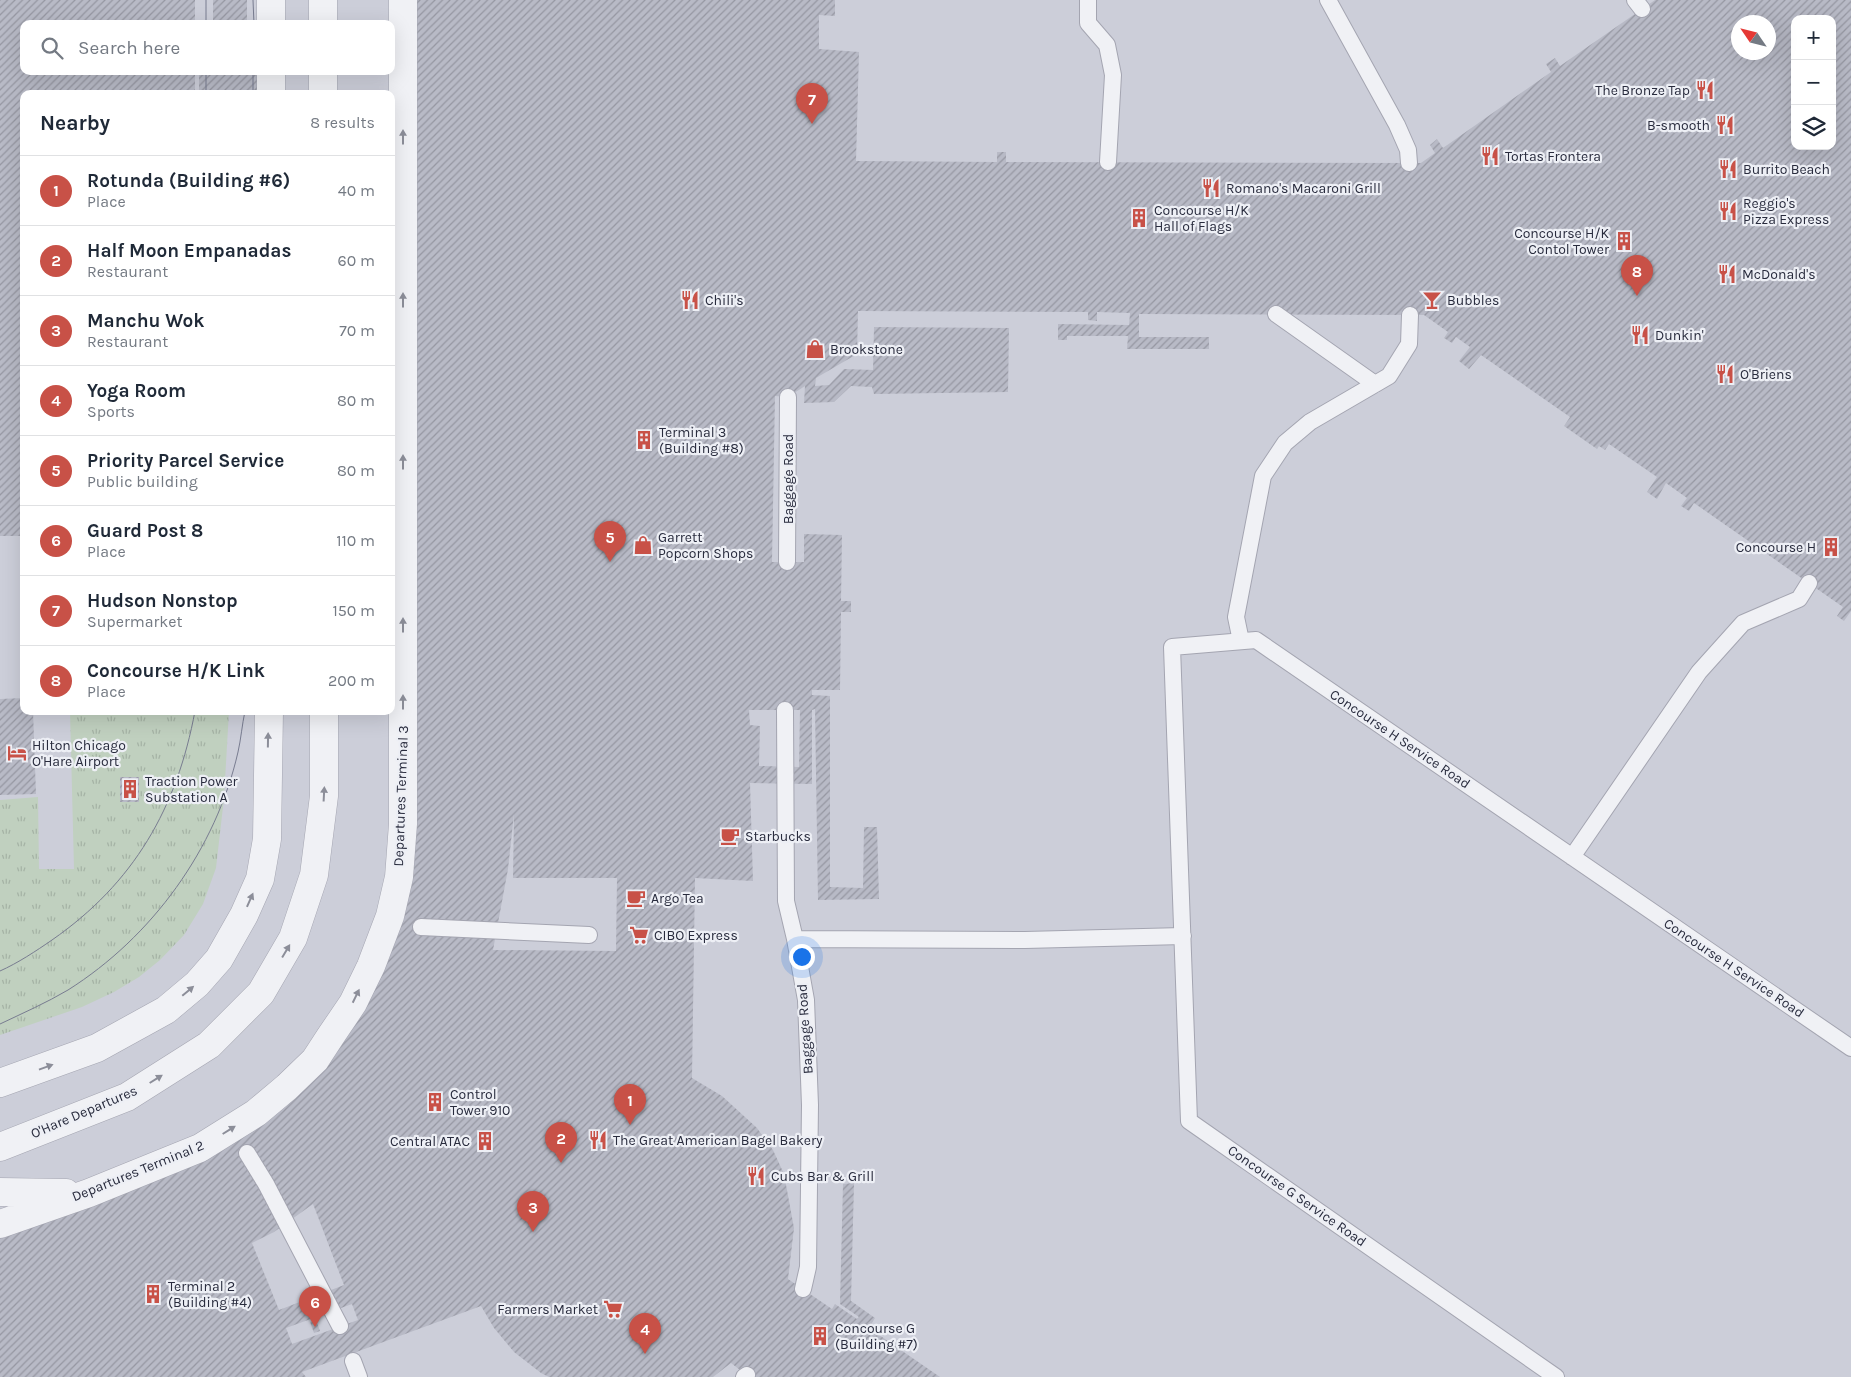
<!DOCTYPE html>
<html lang="en">
<head>
<meta charset="utf-8">
<style>
  :root { --surface:#fff; --page:#f6f6f7; --text:#1f2937; --muted:#747a83; --line:#e0e1e3; --accent:#c85147 }
  body { margin:0; font-family:Karla,sans-serif; background:var(--page); color:var(--text) }
  .controls { position:absolute; right:15px; top:15px; display:grid; overflow:hidden; border-radius:10px; box-shadow:0 5px 20px #0002 }
  .controls button { width:45px; height:45px; display:grid; place-items:center; padding:0; border:0; border-bottom:1px solid var(--line); background:var(--surface); color:var(--text); font:25px sans-serif }
  .compass { position:absolute; left:1731px; top:15px; width:45px; height:45px; border-radius:50%; background:var(--surface); box-shadow:0 5px 20px #0002; rotate:305deg }
  .you { position:absolute; left:801px; top:956px; width:18px; height:18px; margin:-12px; border:4px solid #fff; border-radius:50%; background:#1a73e8; box-shadow:0 0 0 8px #1a73e833 }
  .badge { display:grid; place-items:center; width:32px; height:32px; border-radius:50%; background:var(--accent); color:#fff; font-size:16px; font-weight:700 }
  .pin { position:absolute; translate:-50% -41px; filter:drop-shadow(0 1px 2px #0008) }
  .pin::after { content:''; position:absolute; top:26px; width:18px; height:15px; background:inherit; clip-path:polygon(0 0,100% 0,50% 100%) }
  .list { margin:0; padding:0; list-style:none }
  h2 { display:flex; justify-content:space-between; align-items:center; height:65px; margin:0; padding:0 20px; font-size:21px }
  h2 small { font-size:16px; font-weight:400; color:var(--muted) }
  .list li { display:grid; grid-template-columns:32px 1fr auto; gap:15px; align-items:center; box-sizing:border-box; height:70px; padding:0 20px; border-top:1px solid var(--line) }
  .list b { display:block; font-size:19px; white-space:nowrap }
  .list p { margin:0; font-size:16px; white-space:nowrap; color:var(--muted) }
  .list em { font-size:16px; font-style:normal; color:var(--muted) }
  .icon { flex:none; width:28px; height:28px; fill:none; stroke:currentColor; stroke-width:2; stroke-linecap:round; stroke-linejoin:round }
  .map { position:relative; flex:none; width:1851px; height:1377px; overflow:hidden }
  .search { position:absolute; background:var(--surface); box-shadow:0 5px 20px #0002; left:20px; top:20px; width:375px; height:55px; display:flex; align-items:center; gap:12px; box-sizing:border-box; padding:0 18px; border-radius:10px; color:var(--muted); font-size:19px }
  .panel { position:absolute; background:var(--surface); box-shadow:0 5px 20px #0002; left:20px; top:90px; width:375px; height:625px; border-radius:10px }
  .map>svg:first-child { display:block }
</style>
</head>
<body>
<div class="map">
<svg width="1851" height="1377" viewBox="0 0 1851 1377">
  <defs>
    <pattern id="grass-tufts" width="24" height="20" patternUnits="userSpaceOnUse" patternTransform="scale(1.25)"><rect width="24" height="20" fill="#c0d0bf"/><path d="M3 7l-1-3M5 7V3M7 7l1-3M15 17l-1-3M17 17v-4M19 17l1-3" fill="none" stroke="#a5b3a5"/></pattern>
    <pattern id="building-hatch" width="6" height="6" patternUnits="userSpaceOnUse" patternTransform="scale(1.25)"><rect width="6" height="6" fill="#b8bac6"/><path d="M-1 1l2-2M0 6l6-6M5 7l2-2" fill="none" stroke="#9697a2"/></pattern>
  </defs>
  <rect width="100%" height="100%" fill="#dedfe7"/>
  <path fill="#ccced9" fill-rule="evenodd" d="M0 0H1851V1377H0ZM1795 19H1832V146H1795ZM1738 22H1768V52H1738ZM24 24H391V71H24ZM24 94H391V711H24Z"/>
  <path fill="url(#grass-tufts)" d="M70 711H229L224 798 216 868 203 904 184 935 160 960 139 977 114 992 82 1007 0 1035V800L38 797 39 869H74Z"/>
  <path fill="url(#building-hatch)" fill-rule="evenodd" d="M0 0H195V24H24V71H195V94H24V536H0Z
    M213 0H247V24H213Z
    M409 0H835V16L819 15V49L859 52 856 161 997 162V152H1006V162L1421 163 1435 153 1430 145 1437 139 1443 148 1551 72 1546 64 1555 58 1560 66 1655 0H1851V611L1844 621 1837 616 1843 607 1694 503 1689 511 1681 506 1687 498 1666 483 1657 499 1647 492 1657 477 1609 444 1605 450 1599 446 1597 449 1564 426 1570 417 1481 355 1469 369 1459 361 1470 347 1456 337 1452 343 1444 338 1448 332 1424 315 1139 314V337H1209V349H1127L1128 336H1067V340H1058V324L1129 325 1130 313 1097 312V321L1088 320V312L858 311 857 354 816 378 815 386 829 385 844 369 873 370 874 327 1009 328 1008 392 874 394 872 387 851 386 834 402 804 403 805 386 788 397 775 396 772 562H804V534L842 535 841 601H851V612H841L840 690H812V695L830 696V887L863 888 864 827H877L879 899 818 900 815 709 812 710V784L750 783 753 881 695 878 692 1078 722 1096 757 1128 773 1150 784 1174 794 1228 788 1279 832 1309 835 1304 857 1319 859 1317 840 1304 843 1184 854 1183 851 1301 875 1318 869 1328 940 1377H749L731 1363 713 1377H549L541 1373 514 1352 494 1328 481 1306 302 1372 306 1377H0V1232L275 1105 391 923ZM1795 19H1832V146H1795ZM1738 22H1768V52H1738ZM749 710H800L799 767 759 766 760 726 750 725ZM514 814 513 878H617L616 951 493 950 508 869ZM313 1204 344 1285 279 1310 252 1243 274 1232ZM352 1304 358 1320 292 1344 286 1328Z
    M199 71H261V94H199Z
    M24 698V711H33L36 794 0 795V699Z
    M120 777H139V802H120Z
    M316 1320 320 1331 314 1333 310 1322Z"/>
  <g fill="none" stroke-linecap="round" stroke-linejoin="round">
    <g stroke="#a4a5b1" stroke-width="18">
      <path id="lane" d="M1088 0V23L1107 45 1113 75 1108 162
        M1328 0 1397 125 1408 150 1409 163
        M1635 0 1642 9
        M1276 314 1375 384
        M787 562 788 397
        M1241 641 1236 617 1263 476 1285 443 1310 422 1389 376 1409 344 1410 315
        M785 710 786 901 795 939 806 1000 810 1105 808 1267 803 1289
        M1572 857 1699 672 1743 623 1799 599 1809 583
        M421 927 589 935
        M795 939 1025 940 1183 936
        M247 1153 266 1184 340 1326
        M353 1361 359 1377
        M744 1377 747 1375
        M1556 1377 1189 1121 1172 647 1256 640 1851 1048"/>
    </g>
    <g stroke="#a4a5b1" stroke-width="29">
      <path id="street" d="M271 0V24
        M323 24V0
        M271 71V94
        M323 94V71
        M0 1083 97 1048 166 1010 197 984 219 959 244 915 260 879 267 839 269 711
        M0 1147 127 1097 209 1045 261 993 293 938 314 875 324 796V711
        M0 1192 66 1193
        M0 1224 89 1193 200 1148 256 1113 287 1087 315 1060 330 1037 353 1003 371 966 390 916 399 877 403 824V0"/>
    </g>
    <use href="#lane" stroke="#f0f1f5" stroke-width="16"/>
    <use href="#street" stroke="#f0f1f5" stroke-width="28"/>
    <path stroke="#787c90" stroke-width="1" d="M206 0V24
      M253 0 254 24
      M206 94V71
      M253 94V71
      M0 971C18 963 36 951 52 940 134 883 177 808 195 711
      M0 1024C23 1013 46 1003 68 990 152 937 216 849 238 752 241 739 242 725 245 711"/>
  </g>
  <defs><path id="oneway-solid" d="M-6-.8H1V-3.2L6.5 0L1 3.2V.8H-6Z" transform="scale(1.25)"/></defs>
  <g fill="#8c8e99">
    <use href="#oneway-solid" transform="translate(403 137) rotate(-90)"/>
    <use href="#oneway-solid" transform="translate(403 300) rotate(-90)"/>
    <use href="#oneway-solid" transform="translate(403 462) rotate(-90)"/>
    <use href="#oneway-solid" transform="translate(403 625) rotate(-90)"/>
    <use href="#oneway-solid" transform="translate(403 702) rotate(-90)"/>
    <use href="#oneway-solid" transform="translate(268 740) rotate(-89)"/>
    <use href="#oneway-solid" transform="translate(324 794) rotate(-87)"/>
    <use href="#oneway-solid" transform="translate(250 900) rotate(-66)"/>
    <use href="#oneway-solid" transform="translate(286 951) rotate(-59)"/>
    <use href="#oneway-solid" transform="translate(188 991) rotate(-40)"/>
    <use href="#oneway-solid" transform="translate(356 996) rotate(-64)"/>
    <use href="#oneway-solid" transform="translate(46 1067) rotate(-20)"/>
    <use href="#oneway-solid" transform="translate(156 1079) rotate(-32)"/>
    <use href="#oneway-solid" transform="translate(229 1130) rotate(-32)"/>
  </g>
  <defs>
    <g id="restaurant-bare" transform="scale(1.5)"><path d="M-5-6h1v4h1v-4h1v4h1v-4h1v5L-1.5 .5V6h-2V.5L-5-1ZM5-6V6H3V1.5H1.5Q1.5-4 5-6Z" fill="#c85147" stroke="#edeff5" stroke-width="2.5" paint-order="stroke"/></g>
    <g id="building-bare" transform="scale(1.5)"><path d="M-4-6H4V6H1V3H-1V6H-4ZM-2.5-4.3h1.7v1.8h-1.7ZM.8-4.3h1.7v1.8H.8ZM-2.5-1h1.7V.8h-1.7ZM.8-1h1.7V.8H.8Z" fill="#c85147" stroke="#edeff5" stroke-width="2.5" paint-order="stroke"/></g>
    <g id="bar-bare" transform="scale(1.5)"><path d="M-6-5H6L.8 .8V4.5H3.5V6h-7V4.5H-.8V.8Z" fill="#c85147" stroke="#edeff5" stroke-width="2.5" paint-order="stroke"/></g>
    <g id="shop-bare" transform="scale(1.5)"><path d="M-5-2.5h2.3a2.7 3.5 0 0 1 5.4 0H5L5.5 6h-11ZM-1.5-2.5h3a1.5 2.3 0 0 0-3 0Z" fill="#c85147" stroke="#edeff5" stroke-width="2.5" paint-order="stroke"/></g>
    <g id="hotel-bare" transform="scale(1.5)"><path d="M-6-4.5h1.5V1H6V5H4.5V3h-9V5H-6ZM-4 0a1.8 1.8 0 1 1 3.6 0ZM.5 0V-2.5h3Q6-2.5 6 0Z" fill="#c85147" stroke="#edeff5" stroke-width="2.5" paint-order="stroke"/></g>
    <g id="cafe-bare" transform="scale(1.5)"><path d="M-5.5-4.5H6V0H3Q3 3.5 0 3.5H-2.5Q-5.5 3.5-5.5 0ZM3-3.2v2h1.7v-2ZM-6 4.5H4V6H-6Z" fill="#c85147" stroke="#edeff5" stroke-width="2.5" paint-order="stroke"/></g>
    <g id="supermarket-bare" transform="scale(1.5)"><path d="M-6-5.5h2.5l.6 2H6L4.5 2H-2.5L-4.4-4H-6ZM-1.5 3.2a1.3 1.3 0 1 0 .1 0ZM3 3.2a1.3 1.3 0 1 0 .1 0Z" fill="#c85147" stroke="#edeff5" stroke-width="2.5" paint-order="stroke"/></g>
  </defs>
  <g fill-rule="evenodd">
    <use href="#restaurant-bare" x="1705" y="90"/>
    <use href="#restaurant-bare" x="1725" y="125"/>
    <use href="#restaurant-bare" x="1490" y="156"/>
    <use href="#restaurant-bare" x="1728" y="169"/>
    <use href="#restaurant-bare" x="1211" y="188"/>
    <use href="#restaurant-bare" x="1728" y="211"/>
    <use href="#building-bare" x="1139" y="218"/>
    <use href="#building-bare" x="1624" y="241"/>
    <use href="#restaurant-bare" x="1727" y="274"/>
    <use href="#restaurant-bare" x="690" y="300"/>
    <use href="#bar-bare" x="1432" y="300"/>
    <use href="#restaurant-bare" x="1640" y="335"/>
    <use href="#shop-bare" x="815" y="349"/>
    <use href="#restaurant-bare" x="1725" y="374"/>
    <use href="#building-bare" x="644" y="440"/>
    <use href="#shop-bare" x="643" y="545"/>
    <use href="#building-bare" x="1831" y="547"/>
    <use href="#hotel-bare" x="17" y="753"/>
    <use href="#building-bare" x="130" y="789"/>
    <use href="#cafe-bare" x="730" y="836"/>
    <use href="#cafe-bare" x="636" y="898"/>
    <use href="#supermarket-bare" x="639" y="935"/>
    <use href="#building-bare" x="435" y="1102"/>
    <use href="#restaurant-bare" x="598" y="1140"/>
    <use href="#building-bare" x="485" y="1141"/>
    <use href="#restaurant-bare" x="756" y="1176"/>
    <use href="#building-bare" x="153" y="1294"/>
    <use href="#supermarket-bare" x="613" y="1309"/>
    <use href="#building-bare" x="820" y="1336"/>
  </g>
  <g text-anchor="middle" dominant-baseline="central" stroke-width="4.5" stroke-linejoin="round" paint-order="stroke">
    <g font-size="14" fill="#282b3d" stroke="#edeff5" text-anchor="start">
      <text x="1690" y="90" text-anchor="end">The Bronze Tap</text>
      <text x="1710" y="125" text-anchor="end">B-smooth</text>
      <text x="1505" y="156">Tortas Frontera</text>
      <text x="1743" y="169">Burrito Beach</text>
      <text x="1226" y="188">Romano's Macaroni Grill</text>
      <text x="1743" y="203">Reggio's<tspan x="1743" dy="16">Pizza Express</tspan></text>
      <text x="1154" y="210">Concourse H/K<tspan x="1154" dy="16">Hall of Flags</tspan></text>
      <text x="1609" y="233" text-anchor="end">Concourse H/K<tspan x="1609" dy="16">Contol Tower</tspan></text>
      <text x="1742" y="274">McDonald's</text>
      <text x="705" y="300">Chili's</text>
      <text x="1447" y="300">Bubbles</text>
      <text x="1655" y="335">Dunkin'</text>
      <text x="830" y="349">Brookstone</text>
      <text x="1740" y="374">O'Briens</text>
      <text x="659" y="432">Terminal 3<tspan x="659" dy="16">(Building #8)</tspan></text>
      <text x="658" y="537">Garrett<tspan x="658" dy="16">Popcorn Shops</tspan></text>
      <text x="1816" y="547" text-anchor="end">Concourse H</text>
      <text x="32" y="745">Hilton Chicago<tspan x="32" dy="16">O'Hare Airport</tspan></text>
      <text x="145" y="781">Traction Power<tspan x="145" dy="16">Substation A</tspan></text>
      <text x="745" y="836">Starbucks</text>
      <text x="651" y="898">Argo Tea</text>
      <text x="654" y="935">CIBO Express</text>
      <text x="450" y="1094">Control<tspan x="450" dy="16">Tower 910</tspan></text>
      <text x="613" y="1140">The Great American Bagel Bakery</text>
      <text x="470" y="1141" text-anchor="end">Central ATAC</text>
      <text x="771" y="1176">Cubs Bar &amp; Grill</text>
      <text x="168" y="1286">Terminal 2<tspan x="168" dy="16">(Building #4)</tspan></text>
      <text x="598" y="1309" text-anchor="end">Farmers Market</text>
      <text x="835" y="1328">Concourse G<tspan x="835" dy="16">(Building #7)</tspan></text>
    </g>
    <g font-size="14" fill="#282b3d" stroke="#edeff5">
      <text transform="translate(788 479) rotate(-90)">Baggage Road</text>
      <text transform="translate(1400 739) rotate(34)">Concourse H Service Road</text>
      <text transform="translate(401 796) rotate(-88)">Departures Terminal 3</text>
      <text transform="translate(1734 968) rotate(34)">Concourse H Service Road</text>
      <text transform="translate(805 1029) rotate(-94)">Baggage Road</text>
      <text transform="translate(84 1112) rotate(-23)">O'Hare Departures</text>
      <text transform="translate(138 1171) rotate(-22)">Departures Terminal 2</text>
      <text transform="translate(1297 1196) rotate(35)">Concourse G Service Road</text>
    </g>
  </g>
</svg>
<div class="controls">
<button>+</button>
<button>−</button>
<button><svg class="icon" aria-label="layers" viewBox="0 0 24 24"><path d="M12 4l9 5-9 5-9-5zM3 14l9 5 9-5"/></svg></button>
</div>
<svg class="compass" viewBox="-18 -18 36 36"><path d="M0-13l5 13h-10z" fill="#e53935"/><path d="M0 13l5-13h-10z" fill="#747a83"/></svg>
<div class="you"></div>
<div class="pin badge" style="left:630px;top:1125px">1</div>
<div class="pin badge" style="left:561px;top:1163px">2</div>
<div class="pin badge" style="left:533px;top:1232px">3</div>
<div class="pin badge" style="left:645px;top:1354px">4</div>
<div class="pin badge" style="left:610px;top:562px">5</div>
<div class="pin badge" style="left:315px;top:1327px">6</div>
<div class="pin badge" style="left:812px;top:124px">7</div>
<div class="pin badge" style="left:1637px;top:296px">8</div>
<div class="search"><svg class="icon" aria-label="search" viewBox="0 0 24 24"><circle cx="10" cy="10" r="6"/><path d="M15 15l6 6"/></svg>Search here</div>
<section class="panel">
<h2>Nearby<small>8 results</small></h2>
<ul class="list">
<li><span class="badge">1</span><div><b>Rotunda (Building #6)</b><p>Place</p></div><em>40 m</em></li>
<li><span class="badge">2</span><div><b>Half Moon Empanadas</b><p>Restaurant</p></div><em>60 m</em></li>
<li><span class="badge">3</span><div><b>Manchu Wok</b><p>Restaurant</p></div><em>70 m</em></li>
<li><span class="badge">4</span><div><b>Yoga Room</b><p>Sports</p></div><em>80 m</em></li>
<li><span class="badge">5</span><div><b>Priority Parcel Service</b><p>Public building</p></div><em>80 m</em></li>
<li><span class="badge">6</span><div><b>Guard Post 8</b><p>Place</p></div><em>110 m</em></li>
<li><span class="badge">7</span><div><b>Hudson Nonstop</b><p>Supermarket</p></div><em>150 m</em></li>
<li><span class="badge">8</span><div><b>Concourse H/K Link</b><p>Place</p></div><em>200 m</em></li>
</ul>
</section>
</div>
</body>
</html>
